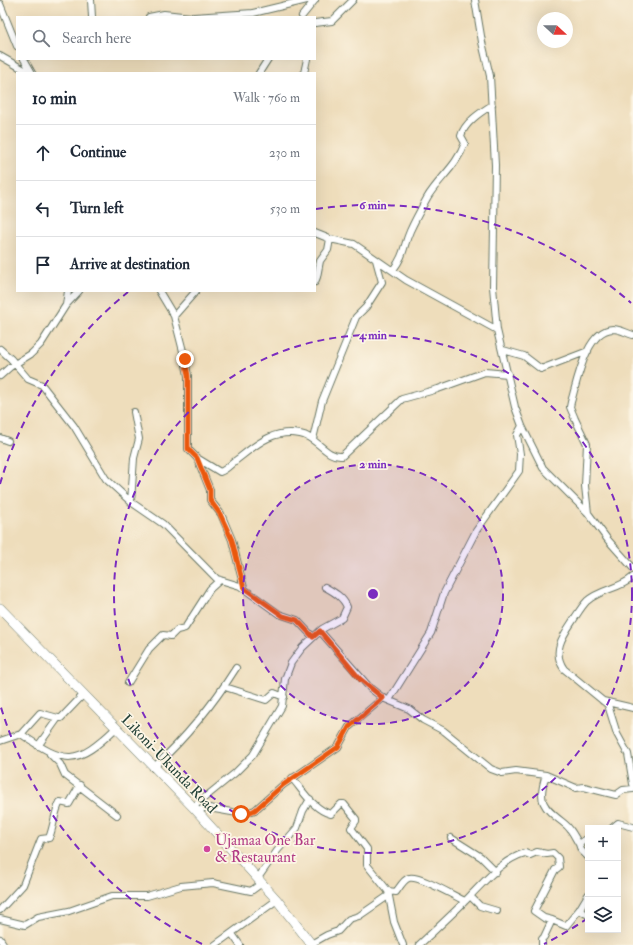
<!DOCTYPE html>
<html lang="en">
<head>
<meta charset="utf-8">
<style>
  :root { --surface:#fff; --page:#f2f2f3; --text:#1f2937; --muted:#747a83; --line:#e0e1e3 }
  body { margin:0; font-family:"IM FELL Double Pica",serif; background:var(--page); color:var(--text) }
  .controls { position:absolute; right:12px; bottom:12px; display:grid; overflow:hidden; border-radius:0px; box-shadow:0 4px 16px #0002 }
  .controls button { width:36px; height:36px; display:grid; place-items:center; padding:0; border:0; border-bottom:1px solid var(--line); background:var(--surface); color:var(--text); font:20px sans-serif }
  .compass { position:absolute; left:537px; top:12px; width:36px; height:36px; border-radius:50%; background:var(--surface); box-shadow:0 4px 16px #0002; rotate:111deg }
  .stop { position:absolute; width:12px; height:12px; margin:-9px; border:3px solid #ea580c; border-radius:50%; background:#fff }
  .stop.end { background:#ea580c; border-color:#fff; box-shadow:0 1px 4px #0008 }
  .list { margin:0; padding:0; list-style:none }
  h2 { display:flex; justify-content:space-between; align-items:center; height:52px; margin:0; padding:0 16px; font-size:17px }
  h2 small { font-size:13px; font-weight:400; color:var(--muted) }
  .list li { display:grid; grid-template-columns:26px 1fr auto; gap:12px; align-items:center; box-sizing:border-box; height:56px; padding:0 16px; border-top:1px solid var(--line) }
  .list b { display:block; font-size:15px; white-space:nowrap }
  .list em { font-size:13px; font-style:normal; color:var(--muted) }
  .icon { flex:none; width:22px; height:22px; fill:none; stroke:currentColor; stroke-width:2; stroke-linecap:round; stroke-linejoin:round }
  .map { position:relative; flex:none; width:633px; height:945px; overflow:hidden }
  .search { position:absolute; background:var(--surface); box-shadow:0 4px 16px #0002; left:16px; top:16px; width:300px; height:44px; display:flex; align-items:center; gap:10px; box-sizing:border-box; padding:0 14px; border-radius:0px; color:var(--muted); font-size:15px }
  .panel { position:absolute; background:var(--surface); box-shadow:0 4px 16px #0002; left:16px; top:72px; width:300px; height:220px; border-radius:0px }
  .map>svg:first-child { display:block }
</style>
</head>
<body>
<div class="map">
<svg width="633" height="945" viewBox="0 0 633 945">
  <rect width="100%" height="100%" fill="#fcf5e5"/>
  <filter id="ink" filterUnits="userSpaceOnUse"><feTurbulence type="fractalNoise" baseFrequency=".025" numOctaves="2"/><feDisplacementMap in="SourceGraphic" scale="8" xChannelSelector="R" yChannelSelector="G"/><feConvolveMatrix kernelMatrix="1 2 1 2 8 2 1 2 1" color-interpolation-filters="sRGB"/></filter>
  <filter id="wash" filterUnits="userSpaceOnUse"><feTurbulence type="fractalNoise" baseFrequency=".012" numOctaves="4" result="noise"/><feDisplacementMap in="SourceGraphic" scale="16" xChannelSelector="R" yChannelSelector="G"/><feGaussianBlur stdDeviation="0.9" result="paint"/><feColorMatrix in="noise" values="0 0 0 0 0 0 0 0 0 0 0 0 0 0 0 0 0 1.4 0 .05"/><feComposite in="paint" operator="in"/></filter>
  <g filter="url(#wash)">
    <rect width="100%" height="100%" fill="#edb"/>
  </g>
  <g filter="url(#ink)">
    <g fill="none" stroke-linecap="round" stroke-linejoin="round">
      <g stroke="#677563" stroke-width="8">
        <path id="minor" d="M91 0 92 17
          M475 0 482 42 490 76 495 165 493 287 497 330 515 407 522 426 543 468 588 513 608 540 633 568
          M0 4 17 46
          M302 16 315 0
          M149 17 164 14 191 17
          M194 17 253 13 307 0
          M315 23 332 21 353 0
          M0 56 30 73
          M24 59 32 73
          M259 73 268 59
          M304 73 307 59
          M315 233 330 239 354 244 406 280 497 330
          M393 270C405 254 403 247 410 231 415 220 421 209 427 198 438 179 457 166 465 143L461 136C464 123 481 112 492 105
          M315 282 317 277 320 261 328 250 330 239
          M159 291 174 316 185 359 188 376V449L197 458 220 472C226 470 230 465 235 461 256 445 272 429 300 434 316 436 326 458 342 456L402 399 438 389 485 372 508 374
          M66 305 79 291
          M174 316 196 291
          M0 349 11 359 28 379 42 385 74 426 106 479 131 502 163 524 217 579 240 586 279 614 297 620 313 637
          M503 350 524 356 541 369 588 351
          M0 376 10 367 31 354 41 344 66 305 68 291
          M0 438 8 441
          M313 439 322 401 356 317 366 307 382 282 376 260
          M197 458 210 490V500L221 514 232 540 244 588
          M131 502 134 458 139 439 134 412
          M588 513 585 486 587 444 575 419 570 407 571 402C577 382 586 330 613 329 620 329 626 333 633 335
          M633 577C620 589 600 589 587 601 582 606 578 613 574 619 564 634 551 651 564 669L608 705 617 734 628 754 633 784
          M320 631 370 688 383 698 409 709 423 720 444 731 491 769 502 773 516 771 546 775 576 788 584 787 616 795 623 790 633 789
          M128 683 149 649 163 635 171 636 177 630 185 628 210 589 220 580
          M225 687 266 700 274 693 284 697
          M389 700 431 633 444 593 476 531 519 471 520 454 517 435 522 426
          M603 701 633 708
          M21 734C66 765 76 766 116 728
          M0 741 21 734 40 713 58 718
          M38 746 58 718H61L83 695
          M50 754 60 764 65 775 117 815
          M153 768C186 738 212 706 236 668
          M546 775C536 804 545 808 566 825 572 830 575 838 579 844L588 838
          M292 778C303 791 314 810 331 814L341 804H344L356 819V821L351 828 367 849V865L388 891 394 922 403 945
          M193 807 235 773 253 755 282 706 285 679 291 663 302 648 322 629 342 618 347 607C343 597 334 592 325 587
          M198 813 203 808H209L243 814 255 810 283 785 338 747 349 727 383 698
          M612 828 618 823 633 827
          M451 838 481 857 496 872
          M579 844 581 850 588 857
          M258 878 277 851 297 828 303 811 310 799
          M388 891 396 892C399 888 404 879 409 878 419 875 454 896 465 901
          M470 896 480 906 497 911
          M0 910 23 885 41 839 49 838C54 826 54 813 60 802L69 804 80 785
          M579 910 588 895
          M0 919 25 925 38 917 69 911 112 896H147L181 886 213 883 251 891 262 883
          M232 934 240 945
          M0 939 4 945
          M311 944 327 935 338 931 349 919 359 916 388 896
          M215 945 277 900
          M419 945C436 929 454 913 470 896 486 880 502 860 525 853L530 855 537 852 547 854 553 853 558 858 559 867 555 870 534 911 544 918 552 920
          M542 945V939L544 937 552 920 566 926 579 910 588 915"/>
      </g>
      <g stroke="#677563" stroke-width="10">
        <path id="highway" d="M0 608 193 807 277 900 312 945"/>
      </g>
      <use href="#minor" stroke="#fff" stroke-width="6"/>
      <use href="#highway" stroke="#fff" stroke-width="9"/>
    </g>
  </g>
  <g fill="none" stroke-linecap="round" stroke-linejoin="round" filter="url(#ink)">
    <path stroke="#ea580c" stroke-width="5" d="M185 359 188 376V449L197 458 210 490V500L220 514 232 540 244 588 283 616 297 620 313 637 320 631 360 679 383 698 349 727 338 747 283 785 255 810 246 814H241"/>
  </g>
  <circle cx="373" cy="594" r="130" fill="#7b2cbf" fill-opacity=".12"/>
  <g fill="none" stroke="#7b2cbf" stroke-width="2" stroke-dasharray="7 5">
    <circle cx="373" cy="594" r="130"/>
    <circle cx="373" cy="594" r="259"/>
    <path d="M588 918A389 389 0 0 1 544 944M202 944A389 389 0 0 1 0 704M0 484A389 389 0 0 1 128 292M316 209A389 389 0 0 1 631 303"/>
  </g>
  <circle fill="#d1479c" stroke="#fcf5e5" stroke-width="1.5" cx="207" cy="849" r="4"/>
  <g text-anchor="middle" dominant-baseline="central" stroke-width="3.5" stroke-linejoin="round" paint-order="stroke">
    <g font-size="15" fill="#1f3d34" stroke="#fcf5e5">
      <text transform="translate(169 764) rotate(46)">Likoni-Ukunda Road</text>
    </g>
    <g font-size="15" fill="#b23c85" stroke="#fcf5e5" text-anchor="start">
      <text x="215" y="840">Ujamaa One Bar<tspan x="215" dy="17">&amp; Restaurant</tspan></text>
    </g>
  </g>
  <circle cx="373" cy="594" r="6" fill="#7b2cbf" stroke="#fcf5e5" stroke-width="2"/>
  <g font-size="12" text-anchor="middle" font-weight="bold" fill="#7b2cbf" stroke="#fcf5e5" stroke-width="3.5" stroke-linejoin="round" paint-order="stroke">
    <text x="373" y="209">6 min</text>
    <text x="373" y="339">4 min</text>
    <text x="373" y="468">2 min</text>
  </g>
</svg>
<div class="controls">
<button>+</button>
<button>−</button>
<button><svg class="icon" aria-label="layers" viewBox="0 0 24 24"><path d="M12 4l9 5-9 5-9-5zM3 14l9 5 9-5"/></svg></button>
</div>
<svg class="compass" viewBox="-18 -18 36 36"><path d="M0-13l5 13h-10z" fill="#e53935"/><path d="M0 13l5-13h-10z" fill="#747a83"/></svg>
<div class="stop" style="left:241px;top:814px"></div>
<div class="stop end" style="left:185px;top:359px"></div>
<div class="search"><svg class="icon" aria-label="search" viewBox="0 0 24 24"><circle cx="10" cy="10" r="6"/><path d="M15 15l6 6"/></svg>Search here</div>
<section class="panel">
<h2>10 min<small>Walk · 760 m</small></h2>
<ul class="list">
<li><svg class="icon" aria-label="ahead" viewBox="0 0 24 24"><path d="M12 20V5M6 11l6-6 6 6"/></svg><div><b>Continue</b></div><em>230 m</em></li>
<li><svg class="icon" aria-label="left" viewBox="0 0 24 24"><path d="M17 20v-9H6M10 6l-5 5 5 5"/></svg><div><b>Turn left</b></div><em>530 m</em></li>
<li><svg class="icon" aria-label="arrive" viewBox="0 0 24 24"><path d="M6 21V4h12l-3 4 3 4H6"/></svg><div><b>Arrive at destination</b></div></li>
</ul>
</section>
</div>
</body>
</html>
